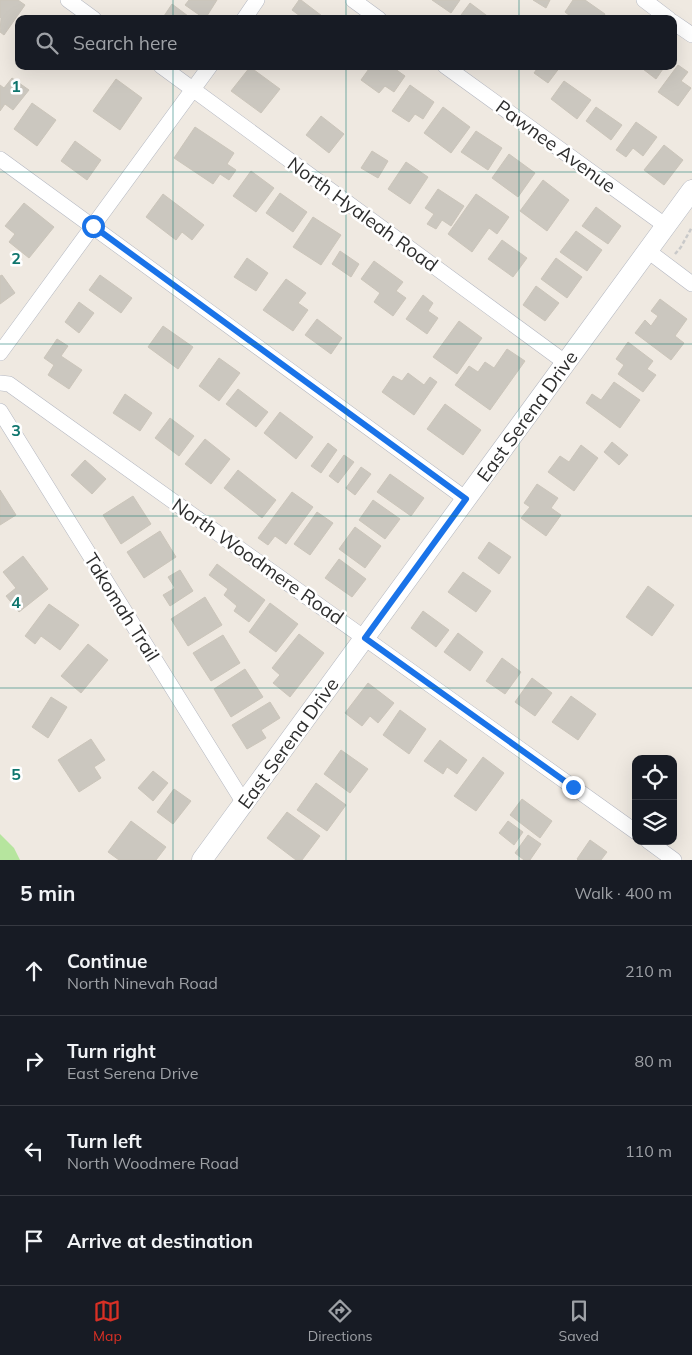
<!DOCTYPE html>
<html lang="en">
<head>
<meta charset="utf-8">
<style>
  :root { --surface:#171b24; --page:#242831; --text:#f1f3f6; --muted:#9ea1a6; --line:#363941; --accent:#d93025 }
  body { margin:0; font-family:Mulish,sans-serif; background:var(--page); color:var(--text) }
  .controls { position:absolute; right:15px; bottom:15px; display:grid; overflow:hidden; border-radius:10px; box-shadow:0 5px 20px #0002 }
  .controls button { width:45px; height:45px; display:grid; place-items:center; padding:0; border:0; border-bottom:1px solid var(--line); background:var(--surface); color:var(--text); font:25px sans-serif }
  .stop { position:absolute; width:15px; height:15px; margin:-11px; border:4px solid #1a73e8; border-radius:50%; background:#fff }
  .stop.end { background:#1a73e8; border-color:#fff; box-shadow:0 1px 5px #0008 }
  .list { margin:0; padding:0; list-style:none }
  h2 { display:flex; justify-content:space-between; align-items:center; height:65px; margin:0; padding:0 20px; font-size:21px }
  h2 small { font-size:16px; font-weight:400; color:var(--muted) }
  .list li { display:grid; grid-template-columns:32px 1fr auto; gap:15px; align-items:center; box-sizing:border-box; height:90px; padding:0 20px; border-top:1px solid var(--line) }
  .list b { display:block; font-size:19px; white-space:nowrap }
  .list p { margin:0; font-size:16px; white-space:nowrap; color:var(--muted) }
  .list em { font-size:16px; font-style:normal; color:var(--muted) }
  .icon { flex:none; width:28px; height:28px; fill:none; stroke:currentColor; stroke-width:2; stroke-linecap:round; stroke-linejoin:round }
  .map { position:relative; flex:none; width:692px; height:860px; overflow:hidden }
  .search { position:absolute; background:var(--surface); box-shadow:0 5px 20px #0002; left:15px; right:15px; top:15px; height:55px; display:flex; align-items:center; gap:12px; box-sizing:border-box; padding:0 18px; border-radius:10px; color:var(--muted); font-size:19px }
  .sheet { height:425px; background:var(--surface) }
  nav { display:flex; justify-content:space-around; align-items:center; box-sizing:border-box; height:70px; border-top:1px solid var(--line); background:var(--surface); font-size:14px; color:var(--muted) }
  nav a { display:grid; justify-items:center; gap:2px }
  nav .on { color:var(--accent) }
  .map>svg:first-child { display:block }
</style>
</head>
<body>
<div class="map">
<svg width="692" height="860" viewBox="0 0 692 860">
  <rect width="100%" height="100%" fill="#efe9e1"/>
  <path fill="#b6e59e" d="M0 834 14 848 20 860H0Z"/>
  <path fill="#cbc7bf" stroke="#cbc5ba" d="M0 0H18L25 5 4 35 0 32 1 18 0 17Z
    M189 0H217L205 19 185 5Z
    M299 0H301L326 19H298L300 16 292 10Z
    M432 0H460L451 13Z
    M533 0H550L546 8Z
    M573 0H585L605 14 602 19H574L565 12Z
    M470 3 490 18V19H458Z
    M172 4 192 19H162Z
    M678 65 688 72 681 81 691 88 678 106 658 92Z
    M371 66H391L405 76 394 92 385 86 379 93 361 80Z
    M539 66H559L560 67 548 83 534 73Z
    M639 66H665L656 79Z
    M250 67 280 89 261 113 231 91Z
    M12 78 29 90 13 110 5 104 0 111V85L4 88Z
    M116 79 142 98 120 130 93 111Z
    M564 81 591 100 577 119 551 99Z
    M410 85 434 102 423 119 415 114 409 122 392 111Z
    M32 103 56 120 37 146 14 129Z
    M443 107 470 127 451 153 424 133Z
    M596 107 622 125 611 140 586 121Z
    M321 116 344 134 329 153 306 135Z
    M636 122 657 137 643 156 633 148 626 157 616 150Z
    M195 127 234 153 227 164 236 170 229 180 220 174 213 184 174 158Z
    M476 131 502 148 488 170 461 152Z
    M75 141 101 160 87 180 61 161Z
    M664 145 683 160 664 185 644 170Z
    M372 151 388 161 378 178 361 168Z
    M509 154 535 173 518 197 492 178Z
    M406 162 428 177 410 204 388 189Z
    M251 171 274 188 256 212 233 196Z
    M543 180 569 200 547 231 520 211Z
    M438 189 464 206 451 226 442 220 436 229 427 224 434 214 425 208Z
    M280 193 307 212 293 232 266 213Z
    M163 194 204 225 192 240 182 232 176 240 146 217Z
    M476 194 509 217 497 234 489 228 472 252 448 234Z
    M24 203 54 227 29 258 9 242 15 234 5 226Z
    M596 207 621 226 608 244 582 226Z
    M313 217 341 235 321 265 293 247Z
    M576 231 602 250 587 271 560 252Z
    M502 240 527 258 513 277 488 259Z
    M340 251 359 264 351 277 332 264Z
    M247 258 268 273 256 291 234 277Z
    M556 258 582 277 567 298 541 279Z
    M374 261 403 282 396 291 406 298 393 316 374 302 380 293 361 279Z
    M2 275 15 293 0 304V276Z
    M100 275 132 298 121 313 89 290Z
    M286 279 306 293 298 303 308 310 293 331 263 310Z
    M536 286 559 303 545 321 523 305Z
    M423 295 433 303 428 311 438 318 427 334 406 319Z
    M660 299 687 319 675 336 684 343 671 360 635 333 645 320 651 326 658 316 651 311Z
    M79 302 94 313 79 333 65 322Z
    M317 319 342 338 331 354 305 335Z
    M459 321 482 338 457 374 433 357Z
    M163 326 193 347 178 369 148 347Z
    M57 339 68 346 61 356 82 370 69 389 48 375 54 365 44 358Z
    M628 342 653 361 647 369 656 375 643 392 618 374 624 365 616 359Z
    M507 349 525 361 490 410 455 385 469 366 478 372 485 362 494 368Z
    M219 358 240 373 219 401 199 386Z
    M408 373 424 385 430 377 437 382 414 415 382 392 393 376 402 381Z
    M614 382 640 400 620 428 586 403 592 394 601 400Z
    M238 389 268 412 256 427 226 404Z
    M125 394 152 413 140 431 113 413Z
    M445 404 481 430 463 455 427 429Z
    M280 412 313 437 296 459 264 433Z
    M170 418 194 436 179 456 155 438Z
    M205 439 230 459 211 484 185 464Z
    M612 442 628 455 619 465 604 452Z
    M328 443 337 450 321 473 311 466Z
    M581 445 598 458 574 491 548 472 560 456 569 462Z
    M344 455 354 462 338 483 329 476Z
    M85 460 106 479 92 494 71 475Z
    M361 467 371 474 355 495 346 488Z
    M238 470 276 500 262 518 224 488Z
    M390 474 424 498 411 516 377 492Z
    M537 484 558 498 551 508 561 515 546 536 521 518 530 507 524 503Z
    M0 490 16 515 0 525Z
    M292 492 313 507 286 544 275 536 268 545 258 538Z
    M133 496 151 524 121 544 103 515Z
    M373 500 400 519 385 539 359 520Z
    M317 512 333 523 310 555 294 544Z
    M355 527 381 546 365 568 339 549Z
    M160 531 176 557 144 578 127 552Z
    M489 542 511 557 499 574 478 558Z
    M23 556 48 589 19 612 6 596 16 588 3 572Z
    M339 559 366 579 352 597 325 578Z
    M217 564 265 600 249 622 234 611 237 606 224 595 228 589 209 575Z
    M180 570 193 591 170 606 163 595 175 588 168 577Z
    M463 572 491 591 476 612 448 592Z
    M648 586 674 605 652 636 626 617Z
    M205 597 222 625 188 646 171 619Z
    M270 603 298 624 276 652 249 632Z
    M49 604 79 625 60 650 41 636 35 644 25 636Z
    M423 611 449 630 436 647 411 628Z
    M458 633 483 652 470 671 444 652Z
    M299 634 324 653 290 697 273 683 280 675 272 668Z
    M223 635 240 663 211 681 193 653Z
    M88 644 108 660 81 693 61 676Z
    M502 658 521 672 505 694 486 681Z
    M245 669 263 697 231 717 214 689Z
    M532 678 552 693 535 716 515 702Z
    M368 683 394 703 378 723 370 716 362 726 345 713Z
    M571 696 596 714 578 740 552 722Z
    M51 697 67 707 48 738 32 727Z
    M270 702 280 718 261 730 266 738 247 749 232 725Z
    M400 710 426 729 409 754 383 735Z
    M91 739 105 760 94 767 101 778 79 792 58 760Z
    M440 740 467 760 457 774 447 767 443 774 424 761Z
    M341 750 368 769 350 793 324 774Z
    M483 757 504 773 476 811 454 796Z
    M153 771 168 783 153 801 138 788Z
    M316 783 346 805 327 831 297 810Z
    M174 789 191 801 173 824 157 812Z
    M522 799 552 821 540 838 510 815Z
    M287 812 320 836 302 860H296L267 838Z
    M131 821 166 847 156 860H119L108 852Z
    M508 821 523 832 514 845 499 833Z
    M528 835 541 844 530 860H524L515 853Z
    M590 840 607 852 601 860H578L577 859Z"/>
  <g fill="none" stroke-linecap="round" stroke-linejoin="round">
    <g stroke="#b4b7c1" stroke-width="16">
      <path id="street" d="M68 0 94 19
        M353 0 379 19
        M644 0 669 19
        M244 19 257 0
        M673 22 692 35
        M161 66 566 363
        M445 66 666 226
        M0 159 466 499
        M648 251 692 284
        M0 353 210 66
        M0 383 9 384 636 832
        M0 411 244 803
        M648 841 674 860"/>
    </g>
    <g stroke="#b4b7c1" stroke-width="21">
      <path id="secondary" d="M202 860 692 190"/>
    </g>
    <path stroke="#c9c9c9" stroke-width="2.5" stroke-dasharray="4 2.5" stroke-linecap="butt" d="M675 254 681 247 692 227"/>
    <use href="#street" stroke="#fff" stroke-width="15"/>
    <use href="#secondary" stroke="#fff" stroke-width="20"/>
  </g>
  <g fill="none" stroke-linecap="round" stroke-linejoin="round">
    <path stroke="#1a73e8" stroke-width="6" d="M93 226 466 499 365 638 573 787"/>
  </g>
  <path fill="none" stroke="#0f766e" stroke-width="1" stroke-opacity="0.55" d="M173 0V19M346 0V19M519 0V19M173 66V860M346 66V860M519 66V860M0 172H692M0 344H692M0 516H692M0 688H692"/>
  <g text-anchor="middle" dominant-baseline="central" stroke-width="5" stroke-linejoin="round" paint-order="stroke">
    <g font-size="19" fill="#2e2e2e" stroke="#fff">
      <text transform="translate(556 146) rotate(36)">Pawnee Avenue</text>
      <text transform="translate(363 214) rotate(36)">North Hyaleah Road</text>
      <text transform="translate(527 416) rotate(-54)">East Serena Drive</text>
      <text transform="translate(258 561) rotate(35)">North Woodmere Road</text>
      <text transform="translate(122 607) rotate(58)">Takomah Trail</text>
      <text transform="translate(288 743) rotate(-54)">East Serena Drive</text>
    </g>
  </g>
  <g font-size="16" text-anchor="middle" font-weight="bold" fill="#0f766e" stroke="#fff" stroke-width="5" stroke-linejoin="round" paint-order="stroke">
    <text x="16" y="92">1</text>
    <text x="16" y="264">2</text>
    <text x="16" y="436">3</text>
    <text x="16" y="608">4</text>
    <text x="16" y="780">5</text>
  </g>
</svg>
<div class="controls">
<button><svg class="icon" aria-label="locate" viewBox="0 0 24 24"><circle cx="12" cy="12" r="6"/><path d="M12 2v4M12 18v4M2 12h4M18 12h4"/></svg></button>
<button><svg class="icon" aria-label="layers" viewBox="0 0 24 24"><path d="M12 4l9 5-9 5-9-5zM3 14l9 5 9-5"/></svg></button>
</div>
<div class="stop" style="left:93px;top:226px"></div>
<div class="stop end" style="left:573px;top:787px"></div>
<div class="search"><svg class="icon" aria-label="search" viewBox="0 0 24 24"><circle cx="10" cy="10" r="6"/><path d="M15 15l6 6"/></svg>Search here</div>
</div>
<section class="sheet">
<h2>5 min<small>Walk · 400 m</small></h2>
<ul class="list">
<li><svg class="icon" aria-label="ahead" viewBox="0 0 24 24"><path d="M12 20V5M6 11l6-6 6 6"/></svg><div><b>Continue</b><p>North Ninevah Road</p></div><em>210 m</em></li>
<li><svg class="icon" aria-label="right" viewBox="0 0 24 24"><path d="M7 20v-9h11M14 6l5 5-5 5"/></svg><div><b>Turn right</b><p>East Serena Drive</p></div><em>80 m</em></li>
<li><svg class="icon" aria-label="left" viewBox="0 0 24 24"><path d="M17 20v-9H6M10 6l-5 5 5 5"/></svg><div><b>Turn left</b><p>North Woodmere Road</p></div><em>110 m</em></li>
<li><svg class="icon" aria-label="arrive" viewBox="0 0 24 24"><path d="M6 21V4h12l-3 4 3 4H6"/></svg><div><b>Arrive at destination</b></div></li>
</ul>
</section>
<nav>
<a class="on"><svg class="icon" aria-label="map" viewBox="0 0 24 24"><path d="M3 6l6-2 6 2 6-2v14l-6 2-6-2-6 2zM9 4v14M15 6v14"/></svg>Map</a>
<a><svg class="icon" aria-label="directions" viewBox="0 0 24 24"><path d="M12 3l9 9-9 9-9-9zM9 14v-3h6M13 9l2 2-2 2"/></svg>Directions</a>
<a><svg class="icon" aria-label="saved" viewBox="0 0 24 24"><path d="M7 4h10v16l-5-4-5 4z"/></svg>Saved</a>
</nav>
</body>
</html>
